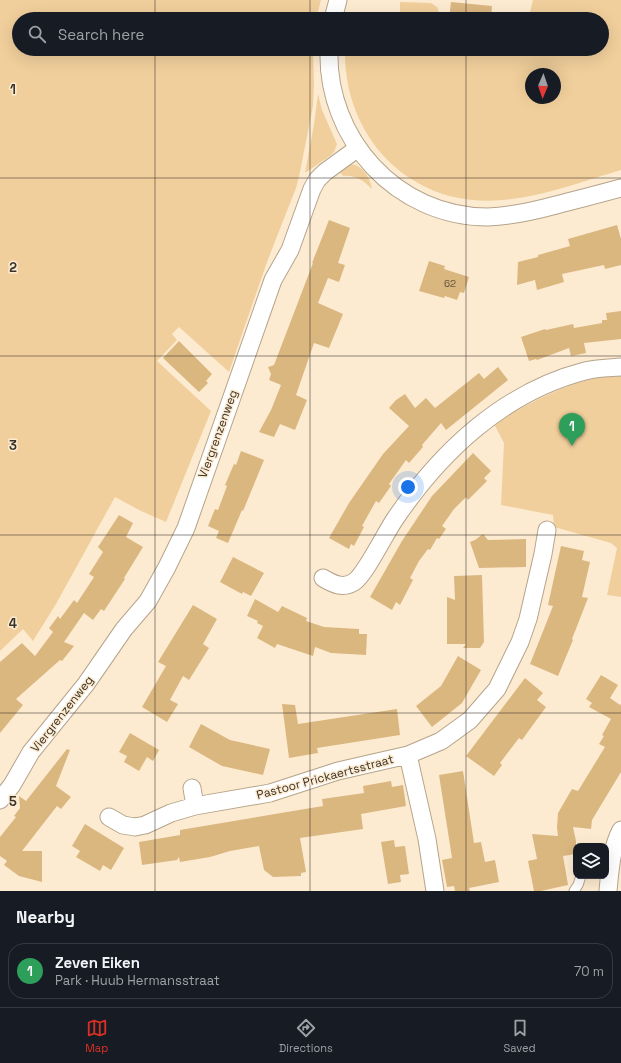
<!DOCTYPE html>
<html lang="en">
<head>
<meta charset="utf-8">
<style>
  :root { --surface:#171b24; --page:#20242c; --text:#f1f3f6; --muted:#9ea1a6; --line:#363941; --accent:#d93025 }
  body { margin:0; font-family:"Space Grotesk",sans-serif; background:var(--page); color:var(--text) }
  .controls { position:absolute; right:12px; bottom:12px; display:grid; overflow:hidden; border-radius:8px; box-shadow:0 4px 16px #0002 }
  .controls button { width:36px; height:36px; display:grid; place-items:center; padding:0; border:0; border-bottom:1px solid var(--line); background:var(--surface); color:var(--text); font:20px sans-serif }
  .compass { position:absolute; left:525px; top:68px; width:36px; height:36px; border-radius:50%; background:var(--surface); box-shadow:0 4px 16px #0002; rotate:182deg }
  .you { position:absolute; left:408px; top:487px; width:14px; height:14px; margin:-10px; border:3px solid #fff; border-radius:50%; background:#1a73e8; box-shadow:0 0 0 6px #1a73e833 }
  .badge { display:grid; place-items:center; width:26px; height:26px; border-radius:50%; background:var(--accent); color:#fff; font-size:13px; font-weight:700 }
  .pin { position:absolute; translate:-50% -33px; filter:drop-shadow(0 1px 2px #0008) }
  .pin::after { content:''; position:absolute; top:21px; width:14px; height:12px; background:inherit; clip-path:polygon(0 0,100% 0,50% 100%) }
  .list { margin:0; padding:0; list-style:none }
  h2 { display:flex; justify-content:space-between; align-items:center; height:52px; margin:0; padding:0 16px; font-size:17px }
  h2 small { font-size:13px; font-weight:400; color:var(--muted) }
  .list li { display:grid; grid-template-columns:26px 1fr auto; gap:12px; align-items:center; box-sizing:border-box; height:56px; margin:0 8px 8px; padding:0 8px; border:1px solid var(--line); border-radius:16px }
  .list b { display:block; font-size:15px; white-space:nowrap }
  .list p { margin:0; font-size:13px; white-space:nowrap; color:var(--muted) }
  .list em { font-size:13px; font-style:normal; color:var(--muted) }
  .icon { flex:none; width:22px; height:22px; fill:none; stroke:currentColor; stroke-width:2; stroke-linecap:round; stroke-linejoin:round }
  .map { position:relative; flex:none; width:621px; height:891px; overflow:hidden }
  .search { position:absolute; background:var(--surface); box-shadow:0 4px 16px #0002; left:12px; right:12px; top:12px; height:44px; display:flex; align-items:center; gap:10px; box-sizing:border-box; padding:0 14px; border-radius:22px; color:var(--muted); font-size:15px }
  .sheet { height:116px; background:var(--surface) }
  nav { display:flex; justify-content:space-around; align-items:center; box-sizing:border-box; height:56px; border-top:1px solid var(--line); background:var(--surface); font-size:11px; color:var(--muted) }
  nav a { display:grid; justify-items:center; gap:2px }
  nav .on { color:var(--accent) }
  .map>svg:first-child { display:block }
</style>
</head>
<body>
<div class="map">
<svg width="621" height="891" viewBox="0 0 621 891">
  <rect width="100%" height="100%" fill="#fdebd1"/>
  <path fill="#f1cf9c" fill-rule="evenodd" d="M0 0H321L316 19H19V49H313L314 85 313 106 300 172 296 188 267 262 229 372 179 327 172 334 177 340 157 361 211 411 166 522 141 511 115 497 56 604 33 641 23 629 0 651Z
    M533 0H621V170C583 181 543 197 503 200 412 209 343 139 345 49H602V19H525L530 12ZM531 74H555V98H531Z
    M400 2 431 3 437 7 442 19H349L352 12 400 15Z
    M318 94 322 110 337 144 334 152 331 155 305 173 314 124Z
    M349 164C362 164 370 177 372 189 362 180 356 175 343 176L338 170Z
    M621 375V597L607 595 617 548 611 543 554 527 553 515 501 505 504 443 494 424C533 401 575 377 621 375Z"/>
  <path fill="#dbb780" d="M451 2 492 6 491 19H449Z
    M329 220 350 228 338 263 345 265 339 282 328 278 318 303 343 314 329 348 314 343 296 395 307 400 295 430 280 424 274 437 259 432 271 410 281 385 269 380 271 374 268 367 274 365 313 263H312Z
    M617 225 621 239V265L605 269 604 265 562 274 564 282 537 290 535 280 517 285 518 262 538 257V255L570 246 568 239Z
    M429 261 445 266 444 269 469 277 464 293 460 292 457 300 445 296 444 298 419 291Z
    M621 311V339L584 343 586 353 571 356 569 348 537 360 536 359 529 361 521 337 545 329 546 330 573 324 574 328 602 323V320H607L606 313Z
    M179 341 212 374 206 381 208 383 199 392 163 358Z
    M498 367 508 380 446 430 441 423 422 445 423 447 409 463 406 460 389 484 391 486 379 503 376 501 362 526 364 527 354 546 351 544 349 549 329 538 349 503 383 454 409 426 389 408 396 400 405 394 415 408 426 398 435 408 479 373 484 379Z
    M241 451 264 460 243 511 242 510 228 543 216 538 219 531 208 526 215 509 218 510 227 486 225 485 234 464 236 465Z
    M473 453 491 471 484 478 487 481 468 500 466 497 454 509 442 526 446 529 439 539 437 538 430 550 428 549 419 561 410 578 413 580 400 605 396 602 392 610 370 597 402 541 432 496Z
    M119 515 133 523 126 537 143 547 124 578 125 579 104 611 101 609 93 620 84 613 64 642 74 646 62 661 60 660 16 699 23 705 0 733V662L22 643 35 656 53 632 49 628 53 623 58 616 60 619 74 600 77 603 94 577 89 574 103 552 98 547Z
    M483 534 488 540 526 539V567L479 568 470 542 475 540Z
    M561 546 584 551 582 560 590 562 582 597 588 598 572 639 573 640 558 676 530 664 553 606 548 605Z
    M233 557 264 573 251 596 243 592 242 594 220 582Z
    M482 575 484 642 480 648H463L466 644H447V597L455 600 454 576Z
    M255 599 278 612 282 606 307 618 306 621 324 627 359 629V634H367L366 655 331 653 315 647 313 656 277 644 275 648 257 638 263 626 257 623 258 621 247 616Z
    M193 605 217 619 203 644 209 648 189 680 183 676 170 700 178 704 167 722 142 707 166 666 158 662Z
    M458 656 481 670 462 703 432 727 416 706 441 686Z
    M601 675 618 685 610 698 620 705 621 704V772L592 820 591 829 573 827 576 841V854L563 856 568 885 541 891H534L528 861 537 859 532 834 558 836 557 827 558 813 572 789 578 791 605 747 599 744 604 736 602 735 611 719 589 707 592 703 586 699Z
    M525 678 543 693 537 700 546 707 522 740 519 738 500 763 502 765 494 776 466 756Z
    M282 704 295 705 298 724 397 709 400 735 317 748 318 753 289 758Z
    M201 724 230 740 270 749 263 775 222 766 189 747Z
    M130 733 159 750 153 761 147 757 139 771 124 762 127 756 119 752Z
    M67 749 70 750 56 786 71 797 61 809 57 806 22 851H42V882L19 876 4 865 7 861 0 856V837L16 817 14 816 20 808 19 796 26 801Z
    M463 771 474 843 481 842 485 862 495 860 499 882 469 888 470 891H455L454 886 447 887 442 860 452 858 439 775Z
    M391 781 392 787 403 785 406 806 361 814 363 829 300 838 306 872 301 873V876L273 877 264 870 259 846 230 851 210 857 180 862 179 857 177 860 142 865 139 842 180 835V830L323 806 322 799 364 793 363 786Z
    M85 824 124 848 111 870 103 865 100 871 76 857 80 851 72 846Z
    M394 840 395 847 405 846 409 874 400 875 401 882 388 884 381 842Z"/>
  <g fill="none" stroke-linecap="round" stroke-linejoin="round">
    <g stroke="#b5a48b" stroke-width="11">
      <path id="service" d="M574 891 578 885 581 876"/>
    </g>
    <g stroke="#b5a48b" stroke-width="19">
      <path id="minor" d="M333 19 338 0
        M329 49C326 139 397 217 488 217 511 216 534 211 556 205 578 199 600 194 621 188
        M323 578C333 584 343 589 354 582 365 575 386 532 395 519 441 451 504 392 585 371 596 368 609 368 621 367
        M192 788 195 806 270 793 338 771 408 755
        M0 800 12 785 31 752 86 684 124 629 148 601 167 567 186 528 273 280 290 250 312 189 317 180 325 172 358 148
        M109 817 123 825 135 827 145 825 171 813 195 806
        M435 891 427 839 408 755 441 741 470 720 497 689 520 642 528 619 543 554 547 530
        M608 891C610 871 611 849 621 830"/>
    </g>
    <use href="#service" stroke="#fff" stroke-width="9"/>
    <use href="#minor" stroke="#fff" stroke-width="17"/>
  </g>
  <path fill="none" stroke="#393228" stroke-width="1" stroke-opacity="0.55" d="M155 0V19M310 0V19M466 0V19M155 49V891M310 49V891M466 49V891M0 178H621M0 356H621M0 535H621M0 713H621"/>
  <g text-anchor="middle" dominant-baseline="central" stroke-width="3" stroke-linejoin="round" paint-order="stroke">
    <g font-size="10" fill="#62533e">
      <text x="450" y="283">62</text>
    </g>
    <g font-size="12" fill="#393228" stroke="#fdebd1">
      <text transform="translate(218 434) rotate(-70)">Viergrenzenweg</text>
      <text transform="translate(62 714) rotate(-52)">Viergrenzenweg</text>
      <text transform="translate(325 777) rotate(-15)">Pastoor Prickaertsstraat</text>
    </g>
  </g>
  <g font-size="13" text-anchor="middle" font-weight="bold" fill="#393228" stroke="#fdebd1" stroke-width="3" stroke-linejoin="round" paint-order="stroke">
    <text x="13" y="94">1</text>
    <text x="13" y="272">2</text>
    <text x="13" y="450">3</text>
    <text x="13" y="628">4</text>
    <text x="13" y="806">5</text>
  </g>
</svg>
<div class="controls">
<button><svg class="icon" aria-label="layers" viewBox="0 0 24 24"><path d="M12 4l9 5-9 5-9-5zM3 14l9 5 9-5"/></svg></button>
</div>
<svg class="compass" viewBox="-18 -18 36 36"><path d="M0-13l5 13h-10z" fill="#e53935"/><path d="M0 13l5-13h-10z" fill="#9ea1a6"/></svg>
<div class="you"></div>
<div class="pin badge" style="left:572px;top:446px;background:#2e9e5b">1</div>
<div class="search"><svg class="icon" aria-label="search" viewBox="0 0 24 24"><circle cx="10" cy="10" r="6"/><path d="M15 15l6 6"/></svg>Search here</div>
</div>
<section class="sheet">
<h2>Nearby<small></small></h2>
<ul class="list">
<li><span class="badge" style="background:#2e9e5b">1</span><div><b>Zeven Eiken</b><p>Park · Huub Hermansstraat</p></div><em>70 m</em></li>
</ul>
</section>
<nav>
<a class="on"><svg class="icon" aria-label="map" viewBox="0 0 24 24"><path d="M3 6l6-2 6 2 6-2v14l-6 2-6-2-6 2zM9 4v14M15 6v14"/></svg>Map</a>
<a><svg class="icon" aria-label="directions" viewBox="0 0 24 24"><path d="M12 3l9 9-9 9-9-9zM9 14v-3h6M13 9l2 2-2 2"/></svg>Directions</a>
<a><svg class="icon" aria-label="saved" viewBox="0 0 24 24"><path d="M7 4h10v16l-5-4-5 4z"/></svg>Saved</a>
</nav>
</body>
</html>
